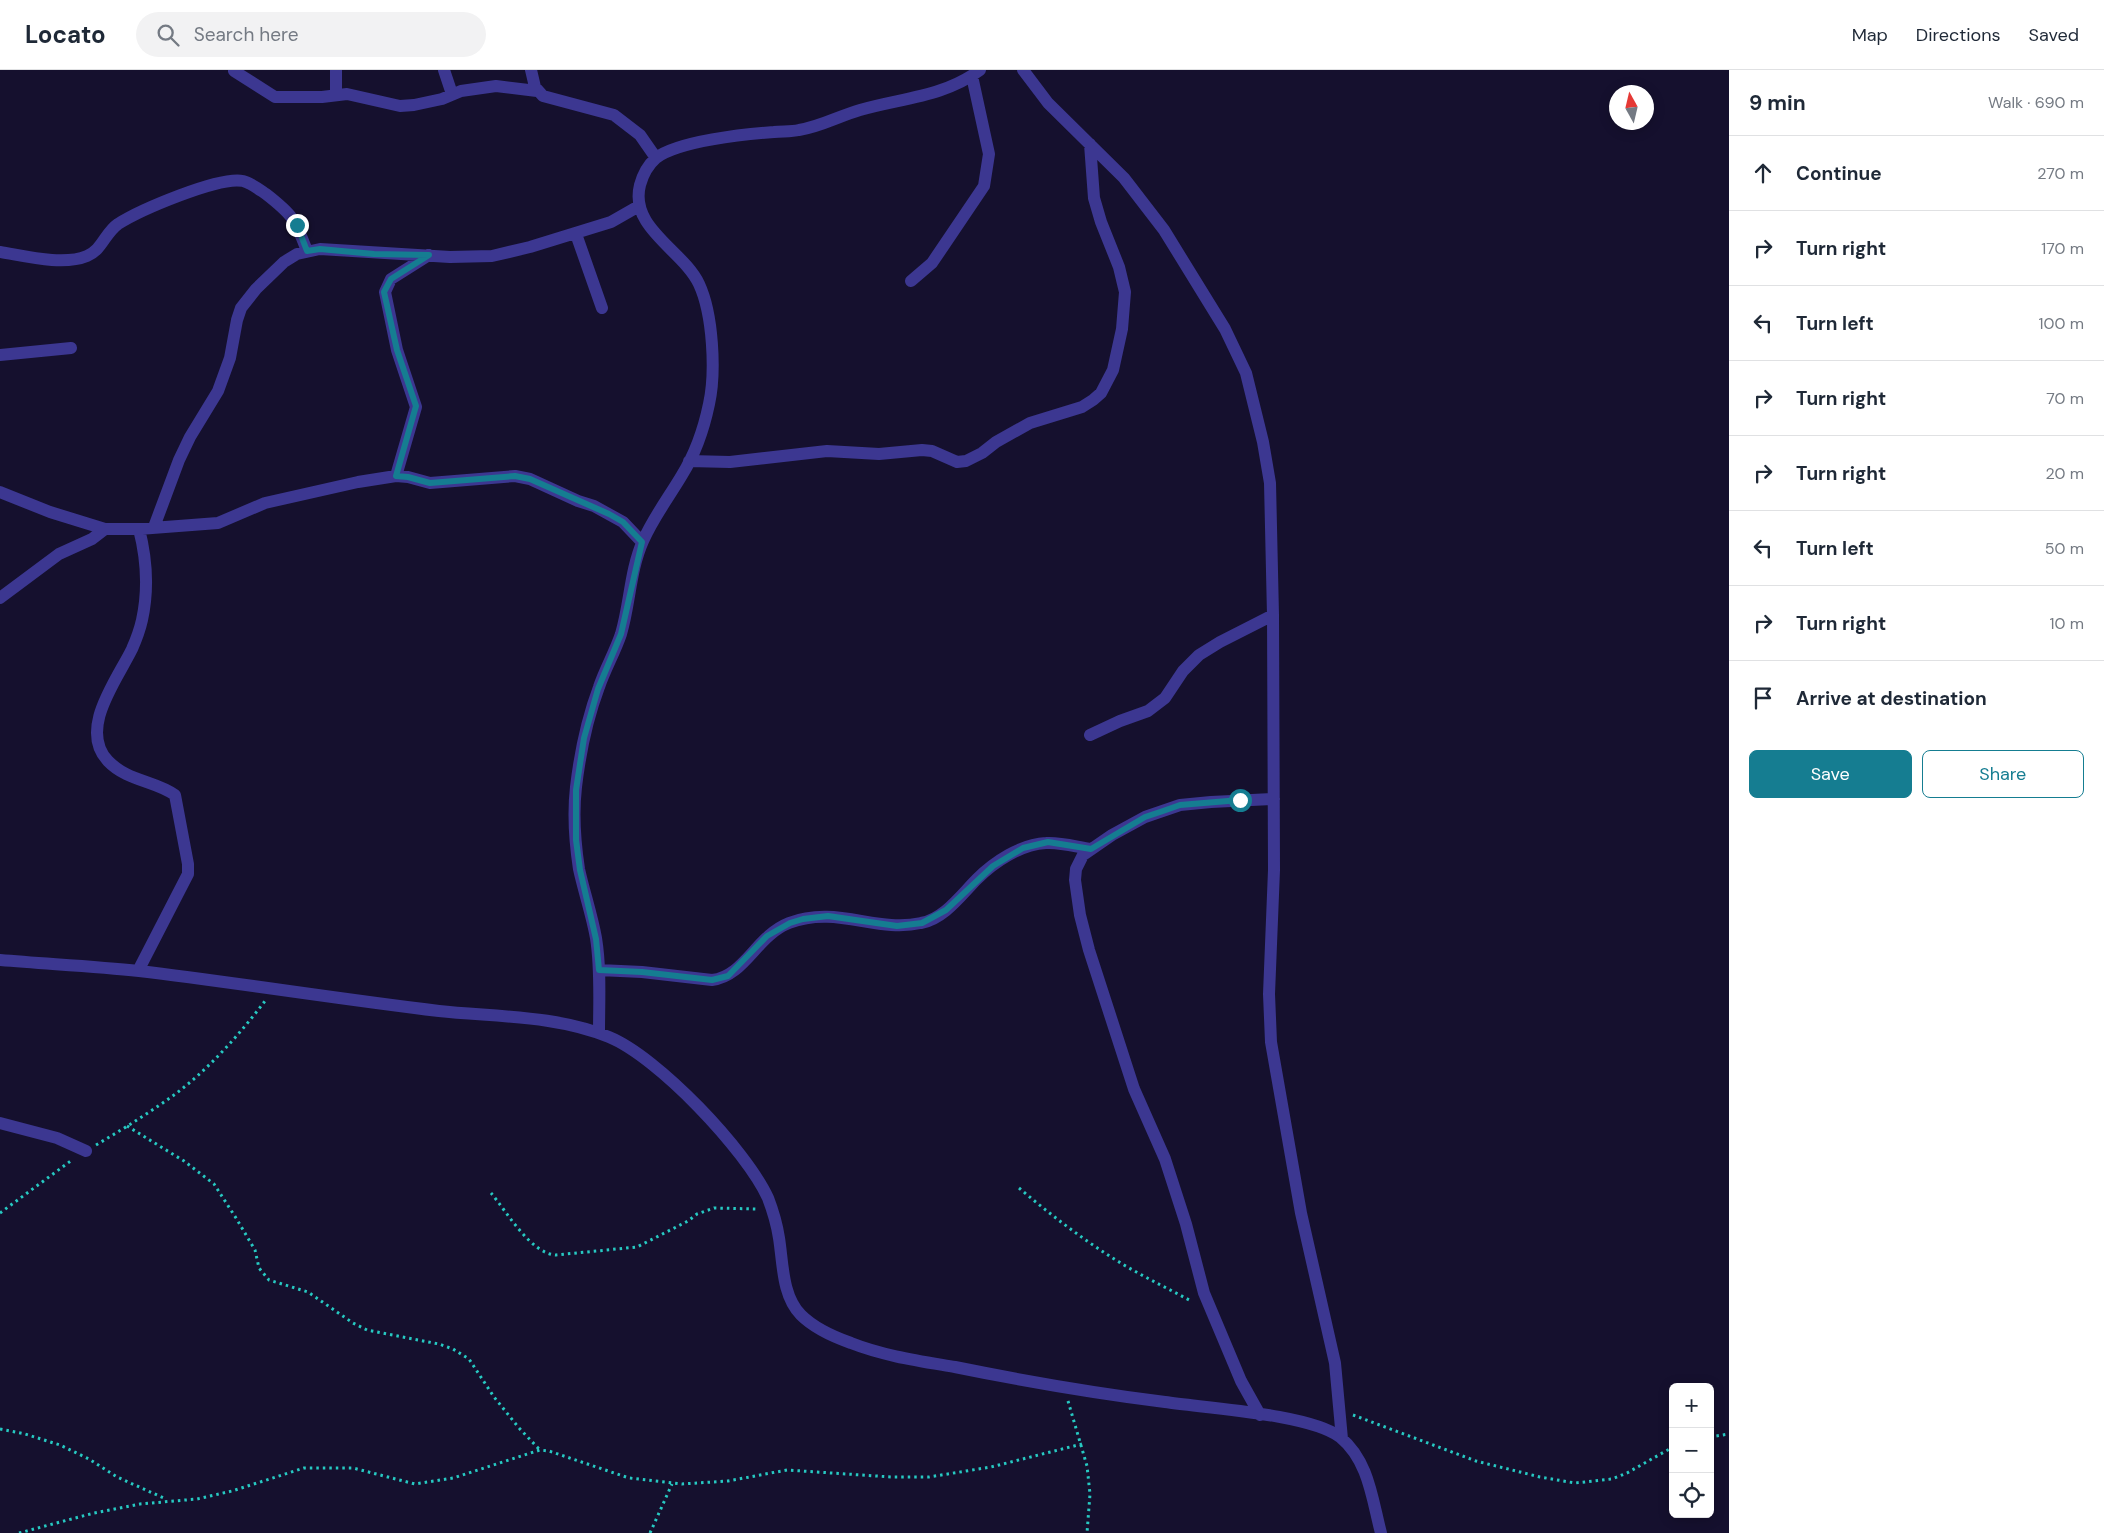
<!DOCTYPE html>
<html lang="en">
<head>
<meta charset="utf-8">
<style>
  :root { --surface:#fff; --page:#f2f2f3; --text:#1f2937; --muted:#747a83; --line:#e0e1e3; --accent:#157d91 }
  body { margin:0; font-family:"DM Sans",sans-serif; background:var(--page); color:var(--text) }
  .controls { position:absolute; right:15px; bottom:15px; display:grid; overflow:hidden; border-radius:8px; box-shadow:0 2px 12px #0003 }
  .controls button { width:45px; height:45px; display:grid; place-items:center; padding:0; border:0; border-bottom:1px solid var(--line); background:var(--surface); color:var(--text); font:25px sans-serif }
  .compass { position:absolute; left:1609px; top:15px; width:45px; height:45px; border-radius:50%; background:var(--surface); box-shadow:0 2px 12px #0003; rotate:352deg }
  .stop { position:absolute; width:15px; height:15px; margin:-11px; border:4px solid #157d91; border-radius:50%; background:#fff }
  .stop.end { background:#157d91; border-color:#fff; box-shadow:0 1px 5px #0008 }
  .list { margin:0; padding:0; list-style:none }
  h2 { display:flex; justify-content:space-between; align-items:center; height:65px; margin:0; padding:0 20px; font-size:21px }
  h2 small { font-size:16px; font-weight:400; color:var(--muted) }
  .list li { display:grid; grid-template-columns:32px 1fr auto; gap:15px; align-items:center; box-sizing:border-box; height:75px; padding:0 20px; border-top:1px solid var(--line) }
  .list b { display:block; font-size:19px; white-space:nowrap }
  .list em { font-size:16px; font-style:normal; color:var(--muted) }
  .actions { display:flex; gap:10px; padding:15px 20px }
  .actions a { flex:1; padding:11px 0; border:1px solid var(--accent); border-radius:8px; text-align:center; font-size:18px; color:var(--accent) }
  .actions .main { background:var(--accent); color:#fff }
  .icon { flex:none; width:28px; height:28px; fill:none; stroke:currentColor; stroke-width:2; stroke-linecap:round; stroke-linejoin:round }
  .map { position:relative; flex:none; width:1729px; height:1463px; overflow:hidden }
  header { display:flex; align-items:center; gap:30px; box-sizing:border-box; height:70px; padding:0 25px; background:var(--surface); border-bottom:1px solid var(--line) }
  header strong { font-size:24px }
  nav { display:flex; gap:28px; margin-inline-start:auto; font-size:18px }
  .search { width:350px; height:45px; background:var(--page); display:flex; align-items:center; gap:12px; box-sizing:border-box; padding:0 18px; border-radius:28px; color:var(--muted); font-size:19px }
  main { display:flex }
  aside { flex:1; background:var(--surface) }
  .map>svg:first-child { display:block }
</style>
</head>
<body>
<header>
<strong>Locato</strong>
<div class="search"><svg class="icon" aria-label="search" viewBox="0 0 24 24"><circle cx="10" cy="10" r="6"/><path d="M15 15l6 6"/></svg>Search here</div>
<nav><a>Map</a><a>Directions</a><a>Saved</a></nav>
</header>
<main>
<div class="map">
<svg width="1729" height="1463" viewBox="0 0 1729 1463">
  <rect width="100%" height="100%" fill="#15102e"/>
  <g fill="none" stroke-linecap="round" stroke-linejoin="round">
    <path stroke="#27c9c2" stroke-width="3" stroke-dasharray="2.5 4" stroke-linecap="butt" d="M127 1056 184 1091 214 1114 236 1148 255 1180 259 1198 269 1210 308 1222 353 1253 367 1260 439 1274 453 1279 469 1289 494 1327 519 1358 539 1379
      M96 1075C123 1059 149 1043 174 1025 209 999 239 965 265 931
      M1019 1118C1052 1146 1086 1172 1124 1195 1146 1208 1169 1219 1191 1231
      M491 1123C507 1142 531 1184 556 1185L637 1177 688 1151 697 1144 714 1138 756 1139
      M0 1143 72 1090
      M1068 1331 1087 1396 1090 1424 1087 1463
      M1353 1345 1476 1391 1540 1407 1575 1413 1612 1409 1627 1403 1673 1377
      M0 1359 25 1364 60 1375 89 1389 117 1407 166 1429
      M1710 1367 1729 1364
      M19 1463 94 1443 140 1434 197 1429 232 1421 304 1398H353L415 1414 453 1408 540 1380 549 1381 629 1408 682 1414 728 1411 787 1400 891 1407H929L991 1397 1082 1374
      M650 1463 672 1414"/>
    <path stroke="#3c3791" stroke-width="12" d="M336 0V24
      M444 0 452 24
      M531 0 535 17 543 26 614 45 640 65 656 88
      M1023 0 1048 33 1124 108 1164 160 1225 259 1246 303 1263 372 1270 413 1273 545 1274 800 1269 924 1271 972 1301 1143 1335 1293 1342 1369
      M234 1 275 27H322L347 24 400 36 414 35 442 29 461 21 496 16 537 21
      M576 164 602 238
      M0 182C25 186 63 196 87 186 102 180 105 163 118 154 140 140 219 106 243 111 251 113 260 120 266 124 293 145 295 149 307 181
      M911 211 932 193 984 116 989 84 972 6
      M0 285 71 278
      M689 391 730 392 827 381 879 384 922 380 932 381 957 392 966 391 982 383 996 372 1030 353 1082 337 1093 330 1101 323 1113 300 1122 259 1125 222 1119 197 1101 152 1094 128 1090 74
      M396 406 416 337 397 280 385 222 391 209 429 185
      M0 422 50 442 105 459H139L218 453 265 433 358 412 396 406 408 407 430 413 515 406 530 409 578 431 594 436 623 452 642 472
      M154 457 179 390 190 367 218 321 230 288 237 250 241 238 256 219 284 192 297 184 320 179 450 187 492 186 530 177 611 152 639 136
      M0 528 59 484 92 469 105 459
      M1090 665 1120 651 1148 641 1165 628 1183 601 1199 585 1220 572 1273 545
      M0 890C46 894 93 896 139 901 239 913 339 929 439 941 495 947 556 945 609 967 658 987 746 1080 768 1128 773 1141 777 1155 779 1168 783 1193 782 1226 801 1245 814 1258 834 1267 851 1273 884 1286 920 1291 955 1297 1024 1311 1094 1323 1165 1332 1205 1338 1310 1344 1340 1367 1369 1391 1372 1429 1381 1463
      M599 900 642 902 712 910C745 906 756 866 789 853 837 835 876 863 921 853 944 849 961 825 977 809 994 792 1021 774 1046 773 1061 772 1077 777 1091 779
      M138 901 188 804V794L175 725C156 711 127 711 108 691 78 659 117 610 132 579 136 570 140 559 142 550 149 518 147 490 139 459
      M599 963C599 932 601 899 596 868 592 845 584 822 579 799 575 773 573 743 576 717 580 683 587 649 599 617 605 599 615 582 621 564 630 534 630 500 643 471 653 448 669 427 682 405 695 384 704 358 709 334 716 302 713 244 699 214 683 180 629 158 640 115 643 104 648 95 656 88 678 71 745 64 774 62 782 61 791 62 799 60 820 57 839 46 860 40 901 28 944 27 980 0
      M0 1053 57 1068 86 1081
      M1260 1345 1241 1311 1204 1223 1186 1154 1165 1089 1134 1019 1089 880 1080 845 1075 810 1076 799 1083 785 1112 765 1145 747 1180 735 1211 732 1274 729"/>
  </g>
  <g fill="none" stroke-linecap="round" stroke-linejoin="round">
    <path stroke="#157d91" stroke-width="6" d="M297 155 307 181 320 179 374 184 429 185 391 209 384 222 397 280 416 336 396 406 408 407 430 413 515 406 530 409 609 444 623 452 642 472 621 564 598 619 584 668 576 720V770L580 800 596 869 599 900 642 902 712 910 728 906 767 866 790 853 803 849 828 846 897 856 922 853 946 840 993 796 1023 778 1048 772 1091 779 1145 747 1163 741 1180 735 1240 730"/>
  </g>
</svg>
<div class="controls">
<button>+</button>
<button>−</button>
<button><svg class="icon" aria-label="locate" viewBox="0 0 24 24"><circle cx="12" cy="12" r="6"/><path d="M12 2v4M12 18v4M2 12h4M18 12h4"/></svg></button>
</div>
<svg class="compass" viewBox="-18 -18 36 36"><path d="M0-13l5 13h-10z" fill="#e53935"/><path d="M0 13l5-13h-10z" fill="#747a83"/></svg>
<div class="stop" style="left:1240px;top:730px"></div>
<div class="stop end" style="left:297px;top:155px"></div>
</div>
<aside>
<h2>9 min<small>Walk · 690 m</small></h2>
<ul class="list">
<li><svg class="icon" aria-label="ahead" viewBox="0 0 24 24"><path d="M12 20V5M6 11l6-6 6 6"/></svg><div><b>Continue</b></div><em>270 m</em></li>
<li><svg class="icon" aria-label="right" viewBox="0 0 24 24"><path d="M7 20v-9h11M14 6l5 5-5 5"/></svg><div><b>Turn right</b></div><em>170 m</em></li>
<li><svg class="icon" aria-label="left" viewBox="0 0 24 24"><path d="M17 20v-9H6M10 6l-5 5 5 5"/></svg><div><b>Turn left</b></div><em>100 m</em></li>
<li><svg class="icon" aria-label="right" viewBox="0 0 24 24"><path d="M7 20v-9h11M14 6l5 5-5 5"/></svg><div><b>Turn right</b></div><em>70 m</em></li>
<li><svg class="icon" aria-label="right" viewBox="0 0 24 24"><path d="M7 20v-9h11M14 6l5 5-5 5"/></svg><div><b>Turn right</b></div><em>20 m</em></li>
<li><svg class="icon" aria-label="left" viewBox="0 0 24 24"><path d="M17 20v-9H6M10 6l-5 5 5 5"/></svg><div><b>Turn left</b></div><em>50 m</em></li>
<li><svg class="icon" aria-label="right" viewBox="0 0 24 24"><path d="M7 20v-9h11M14 6l5 5-5 5"/></svg><div><b>Turn right</b></div><em>10 m</em></li>
<li><svg class="icon" aria-label="arrive" viewBox="0 0 24 24"><path d="M6 21V4h12l-3 4 3 4H6"/></svg><div><b>Arrive at destination</b></div></li>
</ul>
<div class="actions"><a class="main">Save</a><a>Share</a></div>
</aside>
</main>
</body>
</html>
